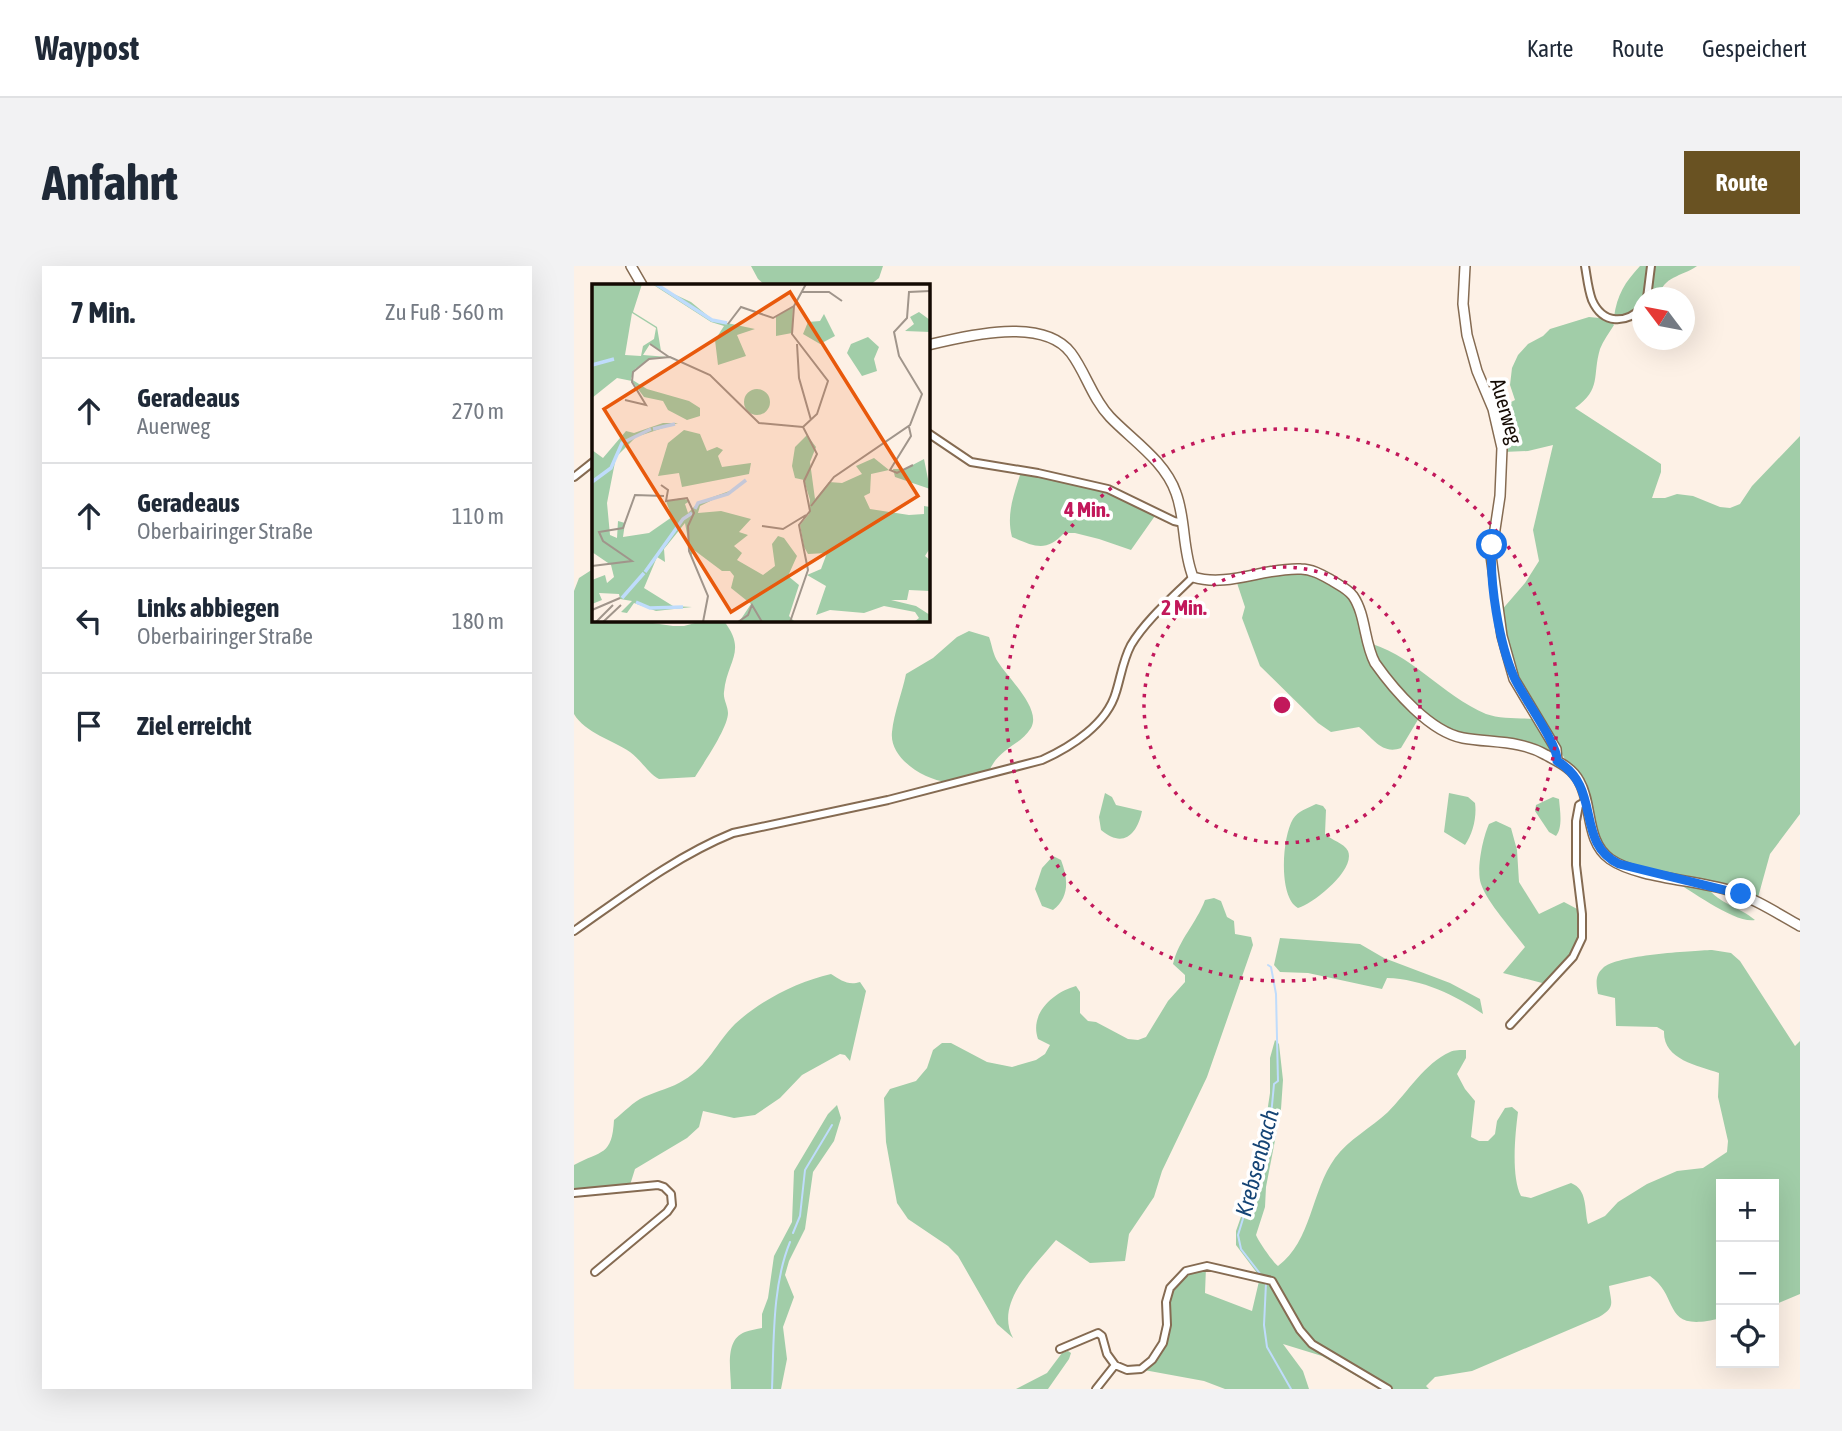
<!DOCTYPE html>
<html lang="de">
<head>
<meta charset="utf-8">
<style>
  :root { --surface:#fff; --page:#f2f2f3; --text:#1f2937; --muted:#747a83; --line:#e0e1e3; --accent:#695222 }
  body { margin:0; font-family:"Asap Condensed",sans-serif; background:var(--page); color:var(--text) }
  .controls { position:absolute; right:21px; bottom:21px; display:grid; overflow:hidden; border-radius:0px; box-shadow:0 7px 28px #0002 }
  .controls button { width:63px; height:63px; display:grid; place-items:center; padding:0; border:0; border-bottom:2px solid var(--line); background:var(--surface); color:var(--text); font:35px sans-serif }
  .compass { position:absolute; left:1058px; top:21px; width:63px; height:63px; border-radius:50%; background:var(--surface); box-shadow:0 7px 28px #0002; rotate:302deg }
  .stop { position:absolute; width:21px; height:21px; margin:-16px; border:5px solid #1a73e8; border-radius:50%; background:#fff }
  .stop.end { background:#1a73e8; border-color:#fff; box-shadow:0 2px 7px #0008 }
  .list { margin:0; padding:0; list-style:none }
  h2 { display:flex; justify-content:space-between; align-items:center; height:91px; margin:0; padding:0 28px; font-size:30px }
  h2 small { font-size:23px; font-weight:400; color:var(--muted) }
  .list li { display:grid; grid-template-columns:46px 1fr auto; gap:21px; align-items:center; box-sizing:border-box; height:105px; padding:0 28px; border-top:2px solid var(--line) }
  .list b { display:block; font-size:26px; white-space:nowrap }
  .list p { margin:0; font-size:23px; white-space:nowrap; color:var(--muted) }
  .list em { font-size:23px; font-style:normal; color:var(--muted) }
  .icon { flex:none; width:38px; height:38px; fill:none; stroke:currentColor; stroke-width:2; stroke-linecap:round; stroke-linejoin:round }
  .map { position:relative; flex:none; width:1226px; height:1123px; overflow:hidden; border-radius:0px }
  header { display:flex; align-items:center; gap:42px; box-sizing:border-box; height:98px; padding:0 35px; background:var(--surface); border-bottom:2px solid var(--line) }
  header strong { font-size:33px }
  nav { display:flex; gap:38px; margin-inline-start:auto; font-size:24px }
  .intro { display:flex; align-items:center; justify-content:space-between; box-sizing:border-box; height:168px; padding:0 42px }
  h1 { margin:0; font-size:49px }
  .button { padding:18px 32px; border-radius:0px; background:var(--accent); color:#fff; font-size:24px; font-weight:700 }
  main { display:flex; gap:42px; padding:0 42px }
  aside { flex:1; background:var(--surface); border-radius:0px; box-shadow:0 7px 28px #0002 }
  .map>svg:first-child { display:block }
</style>
</head>
<body>
<header>
<strong>Waypost</strong>
<nav><a>Karte</a><a>Route</a><a>Gespeichert</a></nav>
</header>
<div class="intro"><h1>Anfahrt</h1><a class="button">Route</a></div>
<main>
<aside>
<h2>7 Min.<small>Zu Fuß · 560 m</small></h2>
<ul class="list">
<li><svg class="icon" aria-label="ahead" viewBox="0 0 24 24"><path d="M12 20V5M6 11l6-6 6 6"/></svg><div><b>Geradeaus</b><p>Auerweg</p></div><em>270 m</em></li>
<li><svg class="icon" aria-label="ahead" viewBox="0 0 24 24"><path d="M12 20V5M6 11l6-6 6 6"/></svg><div><b>Geradeaus</b><p>Oberbairinger Straße</p></div><em>110 m</em></li>
<li><svg class="icon" aria-label="left" viewBox="0 0 24 24"><path d="M17 20v-9H6M10 6l-5 5 5 5"/></svg><div><b>Links abbiegen</b><p>Oberbairinger Straße</p></div><em>180 m</em></li>
<li><svg class="icon" aria-label="arrive" viewBox="0 0 24 24"><path d="M6 21V4h12l-3 4 3 4H6"/></svg><div><b>Ziel erreicht</b></div></li>
</ul>
</aside>
<div class="map">
<svg width="1226" height="1123" viewBox="0 0 1226 1123">
  <rect width="100%" height="100%" fill="#fdf1e6"/>
  <path fill="#a1cda8" d="M177 0H309L305 12 296 19H191L184 13Z
    M1066 0H1076L1072 31 1069 32 1068 39 1052 51H1040C1043 29 1051 16 1066 0Z
    M1080 0H1123C1107 11 1089 10 1085 31L1075 32Z
    M1015 51 1036 53 1040 59C1035 67 1029 75 1026 83 1018 110 1028 123 1001 142L1087 198V206L1078 232H1091L1103 228 1119 230 1146 241 1156 242 1166 238 1178 220 1226 170V548L1196 588 1183 635 1055 599 1035 590 1023 573 1012 528 940 408 926 346 951 317 965 295 959 264 979 179 954 185 929 186 921 144 941 134 936 119 938 102 944 89 954 78 969 70 976 63Z
    M447 206 536 225 583 247 557 284 525 273 501 267H490C472 287 460 280 438 271 432 248 440 228 447 206Z
    M19 303V354H58L99 360H110L132 354H149C174 385 153 394 150 426 149 433 154 440 154 447 154 462 129 498 121 511L85 513C74 507 67 494 56 486 39 474 11 467 0 448V325L5 312Z
    M730 305 761 319 779 334 790 376C835 385 869 430 912 448 926 453 945 452 960 453L979 485 977 487 876 466 848 447 827 482C808 489 799 472 785 461L757 466 744 457 686 400 668 352 671 341 662 314Z
    M395 365 415 371C418 379 419 389 424 396 434 412 468 443 457 462 446 480 426 481 415 505 403 509 386 516 373 516 350 514 315 492 318 466 320 447 328 427 332 408L359 392 383 371Z
    M531 527 538 531 542 539 568 545C563 570 548 582 527 564L525 551Z
    M875 527 894 531 901 537C903 550 899 568 891 579L870 566Z
    M979 531 985 533C986 545 989 561 982 570L975 566 961 545 962 539Z
    M742 538 749 540 752 544 751 568C757 574 770 577 774 585 782 604 739 638 724 642 704 631 708 571 719 553 724 545 734 542 742 538Z
    M922 555 937 562 943 584 945 616 965 648 990 636 1005 644V673L996 692 972 718 929 707 951 681C938 663 914 638 907 618 902 604 909 571 915 558Z
    M479 590 487 594C494 612 496 631 479 644L468 640 461 623 468 602Z
    M1098 614 1133 621C1145 638 1166 641 1181 654 1161 658 1117 624 1098 614Z
    M640 632 647 635 653 651 660 655 661 668 677 671 679 679 633 811 588 905 580 931 555 968 551 995 516 997 482 974C461 1000 420 1036 439 1072L423 1058 384 990 374 980 334 953 323 937 312 876 310 832 316 823 342 815 353 802 359 784 368 777H377L413 796 438 801 462 794 471 788 476 779 464 773C455 747 480 726 502 720L506 726V747L514 755 522 756 554 773 564 774 572 771 594 735 611 716V709L599 698C605 673 622 658 631 634Z
    M706 672 786 678 810 692 876 717 906 733 909 748C881 729 848 713 813 712L808 723 734 707 706 706 700 699Z
    M1138 684 1157 687 1166 695 1221 780 1226 775V1028L1200 1039V918H1147V1052C1086 1068 1107 1031 1076 1010L1035 1020C1037 1037 1042 1041 1025 1051L898 1105 861 1111 852 1120 855 1123H805L748 1090 709 1078 729 1105 735 1123H651L630 1115 570 1104C602 1084 579 1034 612 1007 617 1003 626 1003 632 1001L631 1027 678 1045 686 1011 662 979V965L676 925 691 860 696 827V792L701 774 705 778 709 814 707 843 692 921 691 941 682 969C685 976 698 995 704 1000 738 975 737 925 761 892 775 873 797 862 814 846 833 827 851 797 876 786 880 784 887 784 892 784V792L883 808 891 823 901 835 897 871 905 875H914L921 868 923 855 931 842 938 841 944 846C941 869 937 910 947 930L957 932 997 917C1014 924 1010 942 1014 958L1031 950 1044 936 1073 918 1103 905 1129 902 1153 886 1154 875 1144 831 1145 807C1123 799 1089 794 1090 765L1083 761 1042 760 1041 732 1024 728C1022 718 1021 709 1029 702 1042 689 1117 685 1138 684Z
    M257 708C267 714 274 720 286 716L292 725 276 795 271 789 266 788 228 809 206 832 181 849 160 852 129 845 125 861 113 872 61 903 56 919 0 925V899C28 884 38 890 40 854 50 846 59 836 70 831 83 825 98 822 110 814 133 801 143 776 161 758 187 734 223 716 257 708Z
    M263 839 267 852 260 875 239 906 231 963 215 995 211 1009 220 1031 209 1061 213 1093 207 1123H157C157 1104 150 1074 171 1066 176 1064 183 1063 188 1062V1048L194 1032 200 990 218 956 220 905 254 848Z
    M494 1085 497 1087 495 1093 474 1123H442L473 1107 488 1087Z"/>
  <g fill="none" stroke-linecap="round" stroke-linejoin="round">
    <path stroke="#bfdcfc" stroke-width="2" d="M219 967 226 950 231 904 258 859
      M687 1009 667 983 664 969 686 897 685 893 697 850 700 818 704 815 702 728 697 701 694 699
      M692 1017 690 1059 693 1081 717 1123
      M198 1123C200 1075 198 1020 216 976"/>
    <g stroke="#856b52" stroke-width="10">
      <path id="street" d="M1011 0C1013 11 1014 23 1018 34 1029 59 1052 58 1069 41
        M1073 32 1077 0
        M354 167 397 196 464 207 534 223 600 255 609 257
        M0 211 19 196
        M0 665C50 630 102 590 159 567L314 534 468 494C497 481 533 458 542 426 547 410 549 394 557 379 572 354 598 332 619 311
        M936 759 999 691 1008 672V648L1002 599V555L1005 539 1012 535
        M0 927 84 919 90 921 97 928 98 939 93 946 21 1006
        M486 1083 524 1067 528 1070 533 1088 541 1099 553 1104 567 1103 578 1094 589 1077 593 1059 592 1036 596 1022 612 1005 633 1000 698 1015 726 1064 738 1078 814 1123
        M522 1123 541 1099"/>
    </g>
    <g stroke="#856b52" stroke-width="12">
      <path id="secondary" d="M57 0 68 19
        M891 0 889 38 893 69 903 105 919 143 928 182 926 230 917 290 928 370 940 413 982 483 983 495
        M354 79C391 70 469 50 497 87 512 107 518 132 536 151 558 174 591 195 602 227 612 254 608 283 619 311 654 322 691 301 727 303 738 303 748 309 757 314 765 319 774 323 779 330 792 349 790 377 801 397 820 424 856 466 889 472 917 477 947 474 972 489 985 496 998 502 1005 515 1019 539 1011 575 1036 593 1063 612 1122 614 1154 624 1180 632 1203 647 1226 660"/>
    </g>
    <use href="#street" stroke="#fff" stroke-width="6"/>
    <use href="#secondary" stroke="#fff" stroke-width="9"/>
  </g>
  <g fill="none" stroke-linecap="round" stroke-linejoin="round">
    <path stroke="#1a73e8" stroke-width="9" d="M918 279C915 316 925 377 940 411 948 430 985 479 983 495 1029 522 1000 576 1045 598L1167 628"/>
  </g>
  <g fill="none" stroke="#c2185b" stroke-width="3.5" stroke-dasharray="3.5 7">
    <circle cx="708" cy="439" r="138"/>
    <circle cx="708" cy="439" r="276"/>
  </g>
  <g text-anchor="middle" dominant-baseline="central" stroke-width="7" stroke-linejoin="round" paint-order="stroke">
    <g font-size="21" fill="#140a03" stroke="#fff">
      <text transform="translate(933 145) rotate(74)">Auerweg</text>
    </g>
    <g font-size="23" font-style="italic" fill="#144475" stroke="#fff">
      <text transform="translate(683 897) rotate(-75)">Krebsenbach</text>
    </g>
  </g>
  <g transform="translate(18 18)">
    <rect width="338" height="338" fill="#fdf1e6"/>
    <path d="M0 0H50L41 28 65 43 69 67 58 60 51 71 76 73 60 74 43 85 39 95 55 105 97 117 108 124V132L95 136 76 126 71 117 52 113 40 97 25 94 0 114V128ZM40 29 64 44 62 55 51 62 49 72 33 71ZM60 0 99 18 121 36 163 45 145 51 154 72 126 81 123 56 132 42 119 38ZM201 22 200 49 184 52V33ZM327 28 338 36V48L313 47 322 40 318 33ZM232 30 243 52 228 60 211 50 216 38 228 37ZM276 53 287 63 282 75 285 87 270 92 255 69 259 60ZM152 118a13 13 0 1 1 26 0a13 13 0 1 1-26 0ZM71 139H86L44 153 24 173 15 219 18 251 25 254 26 237 33 239 31 253 57 249 80 233 74 217 90 214 98 217 93 220 96 229 107 218 143 205 108 222 106 229 129 227 159 235 147 248 156 251 142 262 150 269 145 276 171 291 183 282 180 260 186 252 192 254 205 272 196 292 207 301 197 332 203 338H147L159 320 139 304 142 292 138 287H130L102 266 99 272 93 239 72 265 73 278 65 273 52 304 81 322 100 323 64 327 42 319 35 329 29 328 40 317 28 315 27 310 7 309 10 316 0 320V296L13 291 15 299 22 293 19 281 0 268V166L11 174 34 147 42 149ZM92 146 108 150 115 167 125 163 131 166 126 172 130 183 159 179 157 190 90 203 87 189 66 192 76 159ZM215 151 224 163 218 178 223 215 237 198 250 199 270 190 264 182 282 174 297 186 279 190 278 209 272 212 278 225 317 231 332 230V222L338 223V264L333 272 338 276V307L317 306 315 316H299L324 322 338 331V338H322L327 334 323 328 292 322 272 329 238 326 224 331 234 302 215 291 229 285 235 269 216 270 212 263 208 241 217 230 218 216 212 196 203 194 200 182 203 163ZM332 175 338 205 303 193 301 185H313Z" fill="#a1cda8" fill-rule="evenodd"/>
    <path fill="none" stroke="#bfdcfc" stroke-width="3.5" d="M64 0 120 36 135 39M0 81 22 75M61 145 83 140M0 198 19 184 30 159 59 145M103 225 106 219 136 210 154 196M53 288 91 235 100 229M30 314 52 289M44 318 58 324 91 323"/>
    <path fill="none" stroke="#a0958b" stroke-width="2" d="M210 8H237L250 17M136 40 149 23 181 34 202 22M58 60 77 73M205 60 207 94 219 136M33 116 54 121 40 98 41 88 57 75 78 73 118 91 167 139 211 143M317 143 319 152 298 186 305 189 321 181M69 201 76 206 74 217 95 214 102 229 96 242 97 267 116 312 111 338M219 222 242 193 318 141 330 110 307 72 302 48 315 34 317 8 338 7M170 242 191 245 214 231M0 282 40 277 11 257 7 248 31 244 43 211 72 212M0 326 28 314M4 338 21 321M11 338 29 321M146 338 156 331 160 321 170 338M198 338 216 286 207 241 218 227 212 197 225 170 211 143 225 130 236 97 200 50 202 22 214 0"/>
    <path fill="#e8590c" fill-opacity="0.15" stroke="#e8590c" stroke-width="3.5" d="M198 8 326 212 139 328 12 125Z"/>
    <rect width="338" height="338" fill="none" stroke="#140a03" stroke-width="3.5"/>
  </g>
  <circle cx="708" cy="439" r="10" fill="#c2185b" stroke="#fff" stroke-width="3.5"/>
  <g font-size="21" text-anchor="middle" font-weight="bold" fill="#c2185b" stroke="#fff" stroke-width="7" stroke-linejoin="round" paint-order="stroke">
    <text x="513" y="251">4 Min.</text>
    <text x="610" y="349">2 Min.</text>
  </g>
</svg>
<div class="controls">
<button>+</button>
<button>−</button>
<button><svg class="icon" aria-label="locate" viewBox="0 0 24 24"><circle cx="12" cy="12" r="6"/><path d="M12 2v4M12 18v4M2 12h4M18 12h4"/></svg></button>
</div>
<svg class="compass" viewBox="-18 -18 36 36"><path d="M0-13l5 13h-10z" fill="#e53935"/><path d="M0 13l5-13h-10z" fill="#747a83"/></svg>
<div class="stop" style="left:918px;top:279px"></div>
<div class="stop end" style="left:1167px;top:628px"></div>
</div>
</main>
</body>
</html>
